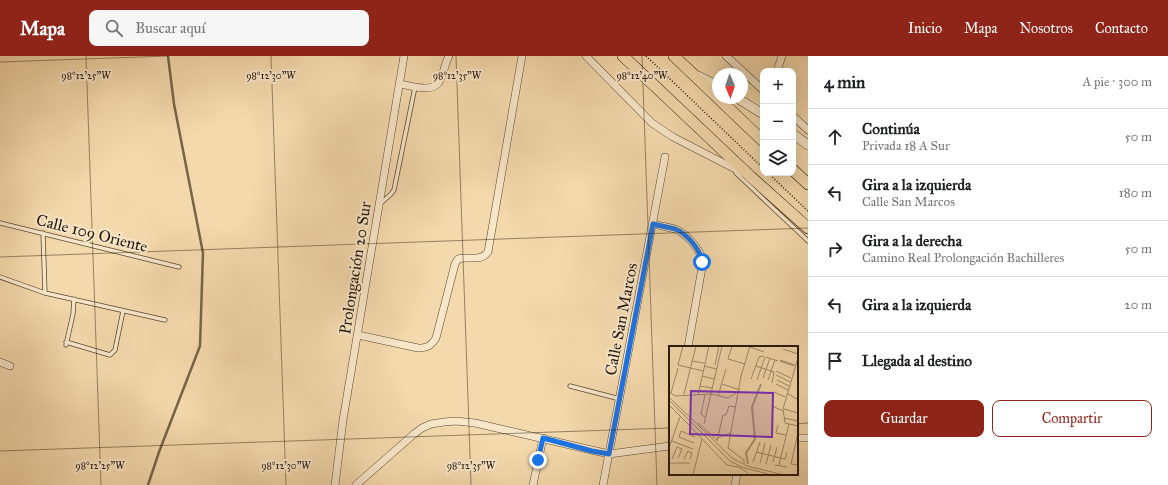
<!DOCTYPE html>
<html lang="es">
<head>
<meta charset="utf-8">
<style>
  :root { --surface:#fff; --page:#f6f6f6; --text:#202124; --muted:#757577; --line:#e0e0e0; --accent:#8f2418 }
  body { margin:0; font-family:"IM FELL Great Primer",serif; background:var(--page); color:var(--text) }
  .controls { position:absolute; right:12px; top:12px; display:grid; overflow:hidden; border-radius:8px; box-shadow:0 4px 16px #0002 }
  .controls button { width:36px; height:36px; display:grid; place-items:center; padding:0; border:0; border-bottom:1px solid var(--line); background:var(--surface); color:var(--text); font:20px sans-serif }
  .compass { position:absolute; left:712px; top:12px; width:36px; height:36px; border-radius:50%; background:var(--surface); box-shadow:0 4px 16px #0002; rotate:178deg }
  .stop { position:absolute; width:12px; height:12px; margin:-9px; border:3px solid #1a73e8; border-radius:50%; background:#fff }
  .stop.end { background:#1a73e8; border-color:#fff; box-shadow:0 1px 4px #0008 }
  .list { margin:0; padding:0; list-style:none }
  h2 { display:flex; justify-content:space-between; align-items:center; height:52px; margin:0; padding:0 16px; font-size:17px }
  h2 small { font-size:13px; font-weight:400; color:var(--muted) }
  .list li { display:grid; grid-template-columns:26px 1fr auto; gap:12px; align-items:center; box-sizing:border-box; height:56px; padding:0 16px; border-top:1px solid var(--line) }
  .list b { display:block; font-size:15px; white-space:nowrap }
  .list p { margin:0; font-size:13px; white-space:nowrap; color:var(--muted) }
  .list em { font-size:13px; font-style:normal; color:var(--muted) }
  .actions { display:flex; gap:8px; padding:12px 16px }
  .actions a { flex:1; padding:9px 0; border:1px solid var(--accent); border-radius:8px; text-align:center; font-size:14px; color:var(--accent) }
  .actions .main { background:var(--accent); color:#fff }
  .icon { flex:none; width:22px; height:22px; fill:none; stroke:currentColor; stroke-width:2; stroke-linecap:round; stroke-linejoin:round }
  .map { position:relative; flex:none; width:808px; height:429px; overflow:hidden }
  header { display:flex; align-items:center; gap:24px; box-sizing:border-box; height:56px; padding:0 20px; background:var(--accent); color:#fff }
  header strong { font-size:19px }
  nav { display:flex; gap:22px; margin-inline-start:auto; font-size:14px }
  .search { width:280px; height:36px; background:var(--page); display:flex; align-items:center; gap:10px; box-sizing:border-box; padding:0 14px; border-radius:8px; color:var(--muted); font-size:15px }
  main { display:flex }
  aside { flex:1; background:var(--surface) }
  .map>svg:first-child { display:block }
</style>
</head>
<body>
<header>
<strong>Mapa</strong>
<div class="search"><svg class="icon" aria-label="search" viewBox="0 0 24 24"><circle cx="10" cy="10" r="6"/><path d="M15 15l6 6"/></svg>Buscar aquí</div>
<nav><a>Inicio</a><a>Mapa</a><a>Nosotros</a><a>Contacto</a></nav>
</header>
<main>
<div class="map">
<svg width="808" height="429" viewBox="0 0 808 429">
  <rect width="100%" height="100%" fill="#f4d9ac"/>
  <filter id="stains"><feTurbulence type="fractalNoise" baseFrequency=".005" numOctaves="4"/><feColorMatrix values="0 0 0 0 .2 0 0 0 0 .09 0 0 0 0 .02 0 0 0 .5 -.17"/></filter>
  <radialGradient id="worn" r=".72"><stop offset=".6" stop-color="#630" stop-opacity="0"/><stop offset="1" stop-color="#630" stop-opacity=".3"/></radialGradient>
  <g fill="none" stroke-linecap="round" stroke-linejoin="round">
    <path stroke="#776449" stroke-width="2.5" d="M148 429 159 396 200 290 203 197 174 48 168 0"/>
    <g stroke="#594831" stroke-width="5">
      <path id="service" d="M736 117 808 185
        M381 147 391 138 394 134 415 31
        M0 167 179 211
        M43 177 45 237
        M0 221 45 237 165 264
        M66 286 110 299 115 294 123 255
        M66 289 73 258 74 243
        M570 330 620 343"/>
    </g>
    <g stroke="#594831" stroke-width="8">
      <path id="minor" d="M586 0 652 67 673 81 741 116
        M726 0 763 34
        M777 15 782 0
        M400 28C411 30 435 38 440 24 444 16 445 7 449 0
        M793 60 808 74
        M653 168C660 170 668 171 675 173 686 177 701 194 703 206L688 291
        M358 279 418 292C427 292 431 290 436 282L455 208 458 203C468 200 481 206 488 196L522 0
        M0 306 10 310
        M797 382H808
        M335 429 343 364 404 0
        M356 429 414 378 422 372 431 368 444 366 456 365 475 367 609 398 670 390
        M533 429 543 382
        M603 429 665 101
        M735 429 737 418"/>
    </g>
    <g stroke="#594831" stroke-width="10">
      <path id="tertiary" d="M698 20 718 30
        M737 42 763 58
        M793 78 808 89"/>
    </g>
    <g stroke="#251708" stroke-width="12">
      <path id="trunk" d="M623 0 751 121 808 172
        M674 0 718 42
        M718 42 763 85
        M793 114 808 128"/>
    </g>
    <path stroke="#251708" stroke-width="1.5" stroke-dasharray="1 2" stroke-linecap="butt" d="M646 0 763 112
      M768 117 808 155"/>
    <use href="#service" stroke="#f8e6c9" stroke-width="3.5"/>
    <use href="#minor" stroke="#f8e6c9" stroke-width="7"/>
    <use href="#tertiary" stroke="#f8e6c9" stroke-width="9"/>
    <use href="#trunk" stroke="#f4d9ac" stroke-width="11"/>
  </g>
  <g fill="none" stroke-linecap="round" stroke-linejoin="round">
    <path stroke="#1a73e8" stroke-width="5" d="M538 404 543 382 592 395 609 398 653 168C660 170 668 171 675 173 686 177 701 194 702 206"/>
  </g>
  <path fill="none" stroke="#251708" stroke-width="1" stroke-opacity="0.45" d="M86 0 101 429M271 0 286 429M456 0 471 429M642 0 657 429M0 6 168 0M0 201 808 172M797 368 808 367M0 395 670 372"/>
  <g text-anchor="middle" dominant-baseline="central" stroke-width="4" stroke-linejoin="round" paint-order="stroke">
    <g font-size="16" fill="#251708" stroke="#f8e6c9">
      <text transform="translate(92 177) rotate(14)">Calle 109 Oriente</text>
      <text transform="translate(355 212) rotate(-81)">Prolongación 20 Sur</text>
      <text transform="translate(621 263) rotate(-79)">Calle San Marcos</text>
    </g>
  </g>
  <g transform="translate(669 290)">
    <rect width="129" height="129" fill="#f4d9ac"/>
    <path fill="none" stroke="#ae9774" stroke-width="2" d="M79 118 77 107 86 93 83 61 92 38"/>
    <path fill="none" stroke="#a18b6a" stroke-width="1" d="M14 0 9 19 34 25M63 0 59 13 76 18M81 1 95 6M114 3 129 8M97 11 109 15M129 12 114 63 116 77 129 80M111 14 126 19M23 15 35 17M111 15 125 20M46 19 50 0M35 20 48 23M87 20 105 26 103 37M107 25 122 32M107 29 121 36M33 30 45 33M94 32 101 12M82 33 90 11 95 10M88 34 96 11M99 34 106 14M108 34 120 40M53 38 71 44M107 38 119 44M31 40 43 42M0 46 6 50 42 48 59 52 70 45M105 46 116 51M2 47 9 22M118 47 129 54M15 48 27 0M29 49 40 0M36 49 32 68 37 72M49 50 57 23M0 51 63 112 78 120 115 129M0 54 61 115 75 122 104 129M0 59 18 77M103 60 114 65M115 63 129 67M115 72 129 75M17 76 58 119 69 121M29 77 48 94M35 78 53 0M109 79 107 87 117 89M129 87 122 118 129 119M49 92 62 87M3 95 24 103M48 95 54 69H57L60 60 67 61M25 97 10 91 12 85 26 91M0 102 11 71M87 106 116 113 118 106M3 113 8 101 13 103 9 112M15 113 19 105 23 107 21 113M84 116 91 96M104 116 108 101M0 117H21M91 117 96 97M75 118V114L59 102 72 30 81 0M97 118 102 99M106 119 118 121M110 119 120 78M68 120 79 127M24 129 33 93"/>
    <path fill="#7b2cbf" fill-opacity="0.15" stroke="#7b2cbf" stroke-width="2" d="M22 45 104 47 103 91 21 88Z"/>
    <rect width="129" height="129" fill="none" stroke="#251708" stroke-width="2"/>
  </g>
  <g font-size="10" text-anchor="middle" fill="#251708" stroke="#f8e6c9" stroke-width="4" stroke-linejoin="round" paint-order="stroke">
    <text x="86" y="23">98°12'25"W</text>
    <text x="271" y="23">98°12'30"W</text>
    <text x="457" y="23">98°12'35"W</text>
    <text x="642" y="23">98°12'40"W</text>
    <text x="100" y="413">98°12'25"W</text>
    <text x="286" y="413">98°12'30"W</text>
    <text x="471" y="413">98°12'35"W</text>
  </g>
  <rect width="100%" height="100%" filter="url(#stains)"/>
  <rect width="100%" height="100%" fill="url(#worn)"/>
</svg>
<div class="controls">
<button>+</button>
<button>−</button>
<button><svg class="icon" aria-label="layers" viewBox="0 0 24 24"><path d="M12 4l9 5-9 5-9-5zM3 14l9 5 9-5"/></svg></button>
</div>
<svg class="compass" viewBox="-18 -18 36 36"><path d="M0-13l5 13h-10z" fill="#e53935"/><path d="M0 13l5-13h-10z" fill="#757577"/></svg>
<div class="stop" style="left:702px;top:206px"></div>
<div class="stop end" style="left:538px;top:404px"></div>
</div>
<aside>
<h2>4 min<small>A pie · 300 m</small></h2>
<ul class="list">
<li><svg class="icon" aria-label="ahead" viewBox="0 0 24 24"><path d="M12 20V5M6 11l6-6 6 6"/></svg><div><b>Continúa</b><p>Privada 18 A Sur</p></div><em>50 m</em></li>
<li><svg class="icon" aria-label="left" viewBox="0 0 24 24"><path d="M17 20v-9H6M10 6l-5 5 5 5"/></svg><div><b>Gira a la izquierda</b><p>Calle San Marcos</p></div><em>180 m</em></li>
<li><svg class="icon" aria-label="right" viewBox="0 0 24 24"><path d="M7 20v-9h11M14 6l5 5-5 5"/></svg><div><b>Gira a la derecha</b><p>Camino Real Prolongación Bachilleres</p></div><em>50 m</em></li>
<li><svg class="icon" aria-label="left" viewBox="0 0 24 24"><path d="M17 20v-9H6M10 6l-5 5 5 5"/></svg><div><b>Gira a la izquierda</b></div><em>20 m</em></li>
<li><svg class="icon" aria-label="arrive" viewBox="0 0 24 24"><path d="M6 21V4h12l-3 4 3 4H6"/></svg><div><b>Llegada al destino</b></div></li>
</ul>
<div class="actions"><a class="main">Guardar</a><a>Compartir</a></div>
</aside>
</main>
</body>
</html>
